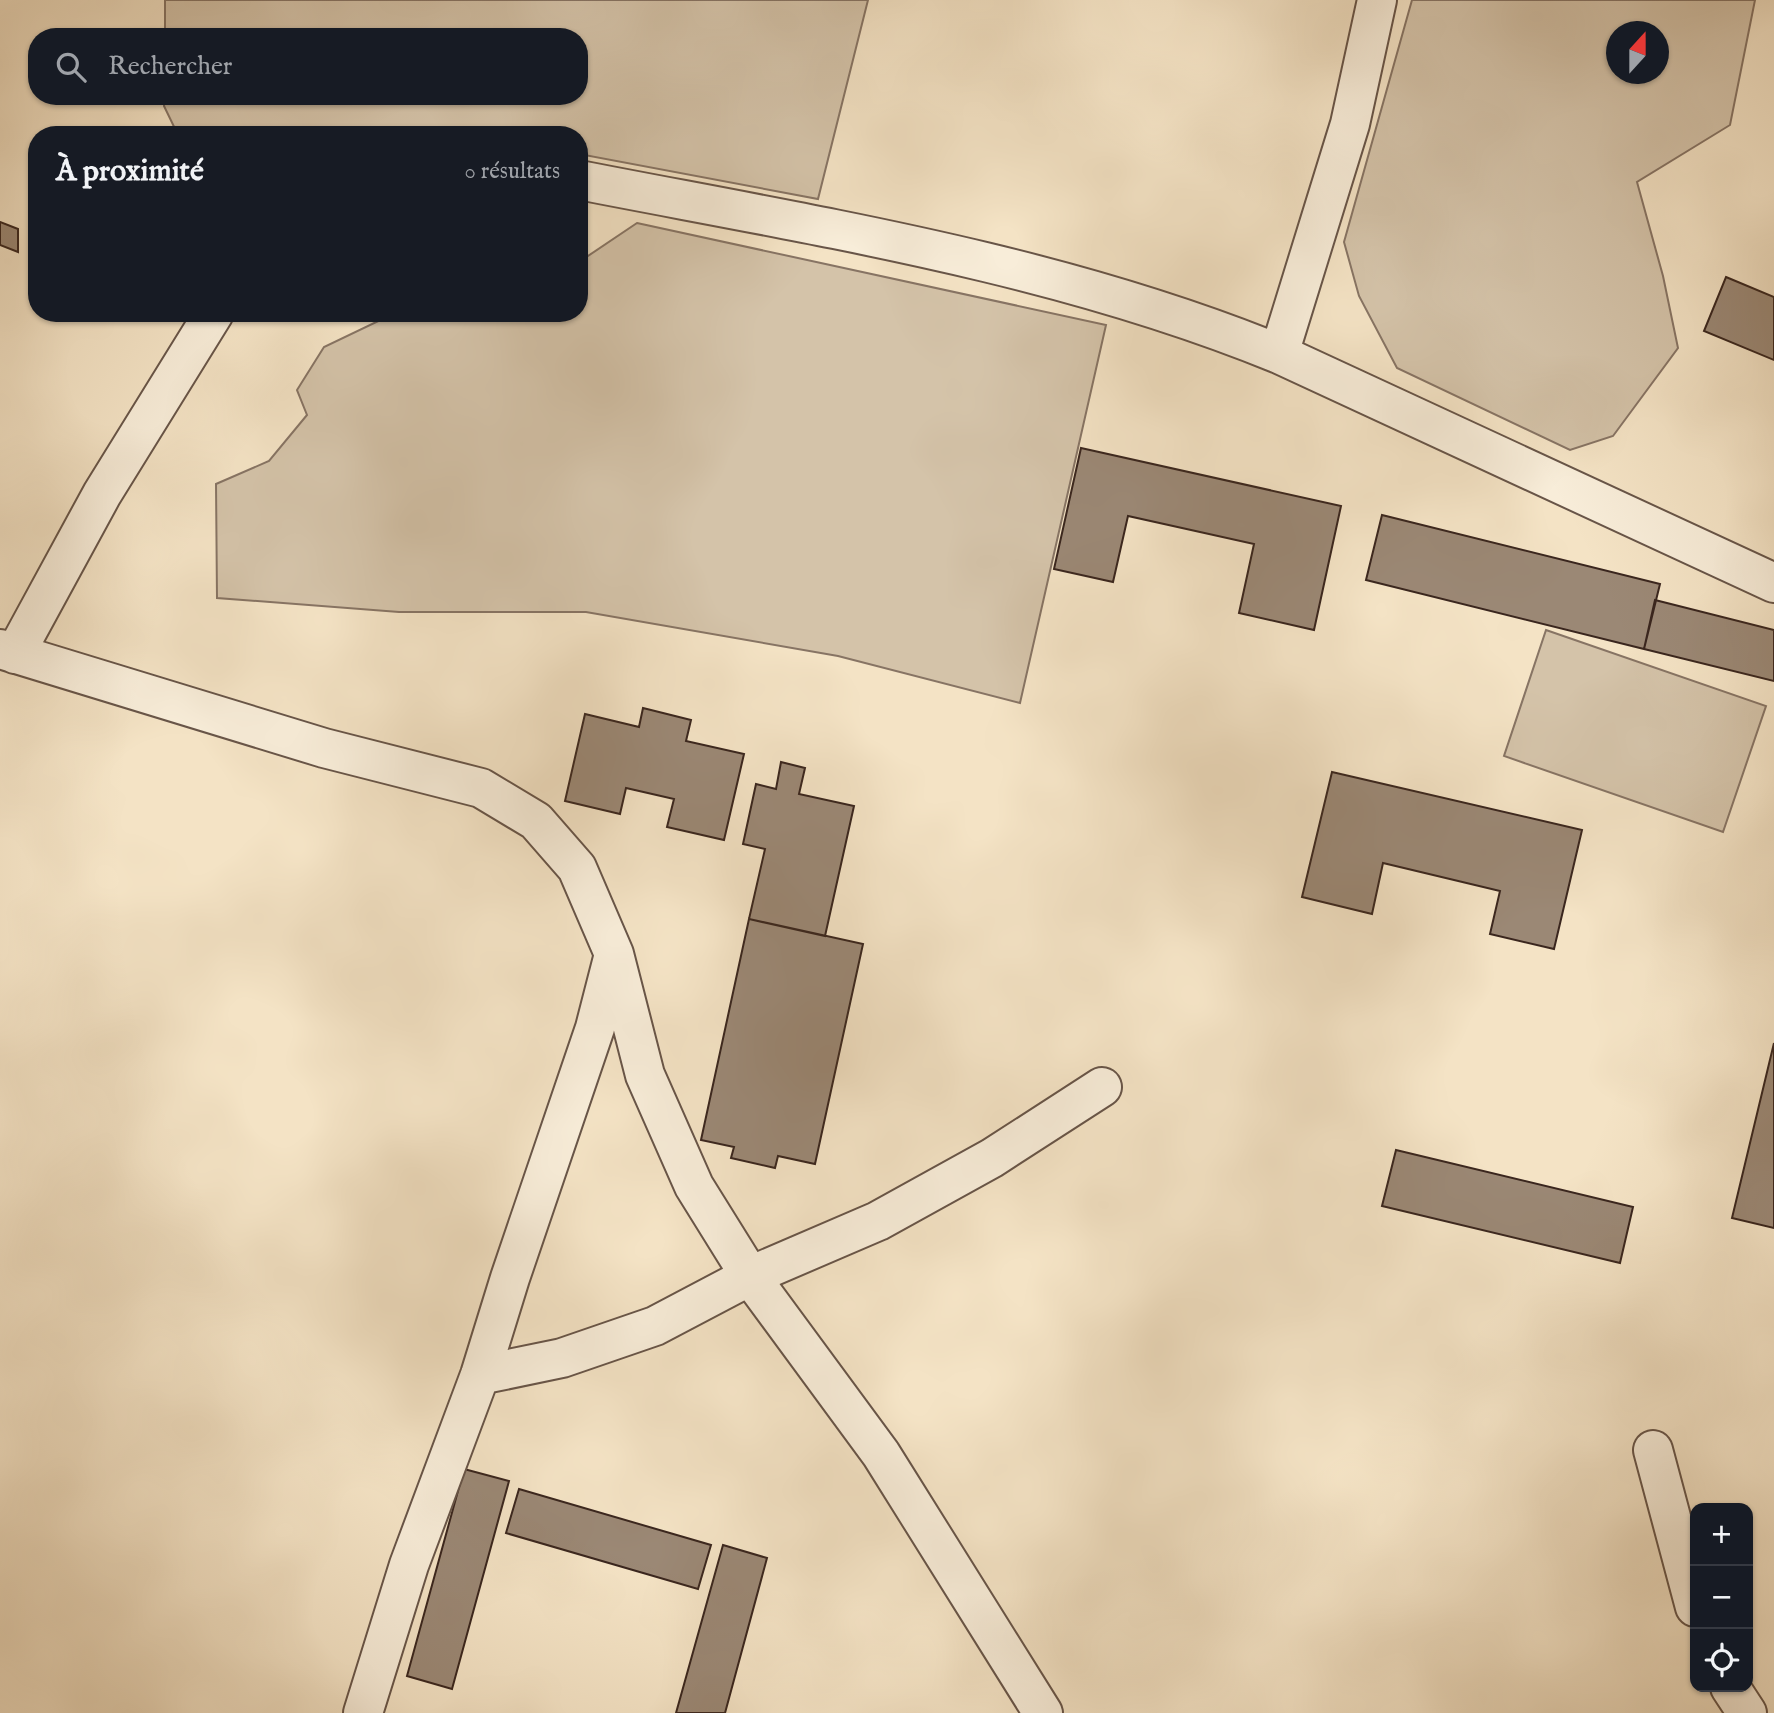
<!DOCTYPE html>
<html lang="fr">
<head>
<meta charset="utf-8">
<style>
  :root { --surface:#171b24; --page:#20242c; --text:#f1f3f6; --muted:#9ea1a6; --line:#363941 }
  body { margin:0; font-family:"IM FELL English",serif; background:var(--page); color:var(--text) }
  .controls { position:absolute; right:21px; bottom:21px; display:grid; overflow:hidden; border-radius:14px; box-shadow:0 2px 5px #0004 }
  .controls button { width:63px; height:63px; display:grid; place-items:center; padding:0; border:0; border-bottom:2px solid var(--line); background:var(--surface); color:var(--text); font:35px sans-serif }
  .compass { position:absolute; left:1606px; top:21px; width:63px; height:63px; border-radius:50%; background:var(--surface); box-shadow:0 2px 5px #0004; rotate:21deg }
  .list { margin:0; padding:0; list-style:none }
  h2 { display:flex; justify-content:space-between; align-items:center; height:91px; margin:0; padding:0 28px; font-size:30px }
  h2 small { font-size:23px; font-weight:400; color:var(--muted) }
  .icon { flex:none; width:38px; height:38px; fill:none; stroke:currentColor; stroke-width:2; stroke-linecap:round; stroke-linejoin:round }
  .map { position:relative; flex:none; width:1774px; height:1713px; overflow:hidden }
  .search { position:absolute; background:var(--surface); box-shadow:0 2px 5px #0004; left:28px; top:28px; width:560px; height:77px; display:flex; align-items:center; gap:18px; box-sizing:border-box; padding:0 24px; border-radius:28px; color:var(--muted); font-size:26px }
  .panel { position:absolute; background:var(--surface); box-shadow:0 2px 5px #0004; left:28px; top:126px; width:560px; height:196px; border-radius:28px }
  .map>svg:first-child { display:block }
</style>
</head>
<body>
<div class="map">
<svg width="1774" height="1713" viewBox="0 0 1774 1713">
  <rect width="100%" height="100%" fill="#f4e3c5"/>
  <filter id="stains"><feTurbulence type="fractalNoise" baseFrequency=".00286" numOctaves="4"/><feColorMatrix values="0 0 0 0 .2 0 0 0 0 .09 0 0 0 0 .02 0 0 0 .5 -.17"/></filter>
  <radialGradient id="worn" r=".72"><stop offset=".6" stop-color="#630" stop-opacity="0"/><stop offset="1" stop-color="#630" stop-opacity=".3"/></radialGradient>
  <path fill="#d4c3a9" stroke="#877464" stroke-width="2" fill-rule="evenodd" d="M165 0H868L818 199 579 154V135H178L164 106 165 96H579V37H165Z
    M1412 0H1755L1730 125 1637 182 1663 276 1678 348 1613 436 1570 450 1397 368 1359 296 1344 242ZM1616 32H1658V74H1616Z
    M637 223 1106 325 1020 703 838 656 586 612H399L217 598 216 484 269 461 307 415 297 390 324 347 395 313H579V262Z
    M1546 630 1766 706 1723 832 1504 756Z"/>
  <path fill="#9b8875" stroke="#3a261e" stroke-width="2" d="M0 222 18 229V252L0 245Z
    M1726 277 1774 297V360L1704 331Z
    M1081 448 1341 506 1314 630 1239 613 1254 544 1128 516 1113 582 1054 569Z
    M1382 515 1660 584 1644 649 1366 580Z
    M1655 600 1774 630V681L1644 649Z
    M643 708 691 720 686 741 744 754 724 840 667 827 674 799 626 788 620 814 565 801 585 714 639 727Z
    M781 762 805 768 799 794 854 806 825 936 749 919 765 849 743 844 756 784 776 789Z
    M1332 772 1582 830 1554 949 1490 934 1500 891 1383 863 1372 914 1302 897Z
    M749 919 863 944 815 1164 778 1156 775 1168 731 1158 734 1147 701 1140Z
    M1774 1043V1228L1732 1218Z
    M1396 1150 1633 1207 1620 1263 1382 1206Z
    M464 1469 509 1481 452 1689 407 1676Z
    M519 1489 711 1545 698 1589 506 1533Z
    M723 1545 767 1558 725 1713H676Z"/>
  <g fill="none" stroke-linecap="round" stroke-linejoin="round">
    <g stroke="#685548" stroke-width="42">
      <path id="minor" d="M579 180C815 226 1056 263 1279 354L1774 583
        M1279 354 1350 124 1377 0
        M0 649 324 748 481 788 536 821 577 868 614 954 645 1075 694 1186 750 1276 881 1454 1043 1713
        M15 654 102 494 214 313
        M480 1375 562 1358 655 1326 750 1276 878 1221 992 1158 1102 1087
        M1653 1450 1695 1607
        M1730 1687 1747 1713
        M363 1713 409 1565 480 1375 510 1278 595 1028 613 958"/>
    </g>
    <use href="#minor" stroke="#f8edd9" stroke-width="38"/>
  </g>
  <rect width="100%" height="100%" filter="url(#stains)"/>
  <rect width="100%" height="100%" fill="url(#worn)"/>
</svg>
<div class="controls">
<button>+</button>
<button>−</button>
<button><svg class="icon" aria-label="locate" viewBox="0 0 24 24"><circle cx="12" cy="12" r="6"/><path d="M12 2v4M12 18v4M2 12h4M18 12h4"/></svg></button>
</div>
<svg class="compass" viewBox="-18 -18 36 36"><path d="M0-13l5 13h-10z" fill="#e53935"/><path d="M0 13l5-13h-10z" fill="#9ea1a6"/></svg>
<div class="search"><svg class="icon" aria-label="search" viewBox="0 0 24 24"><circle cx="10" cy="10" r="6"/><path d="M15 15l6 6"/></svg>Rechercher</div>
<section class="panel">
<h2>À proximité<small>0 résultats</small></h2>
<ul class="list">
</ul>
</section>
</div>
</body>
</html>
